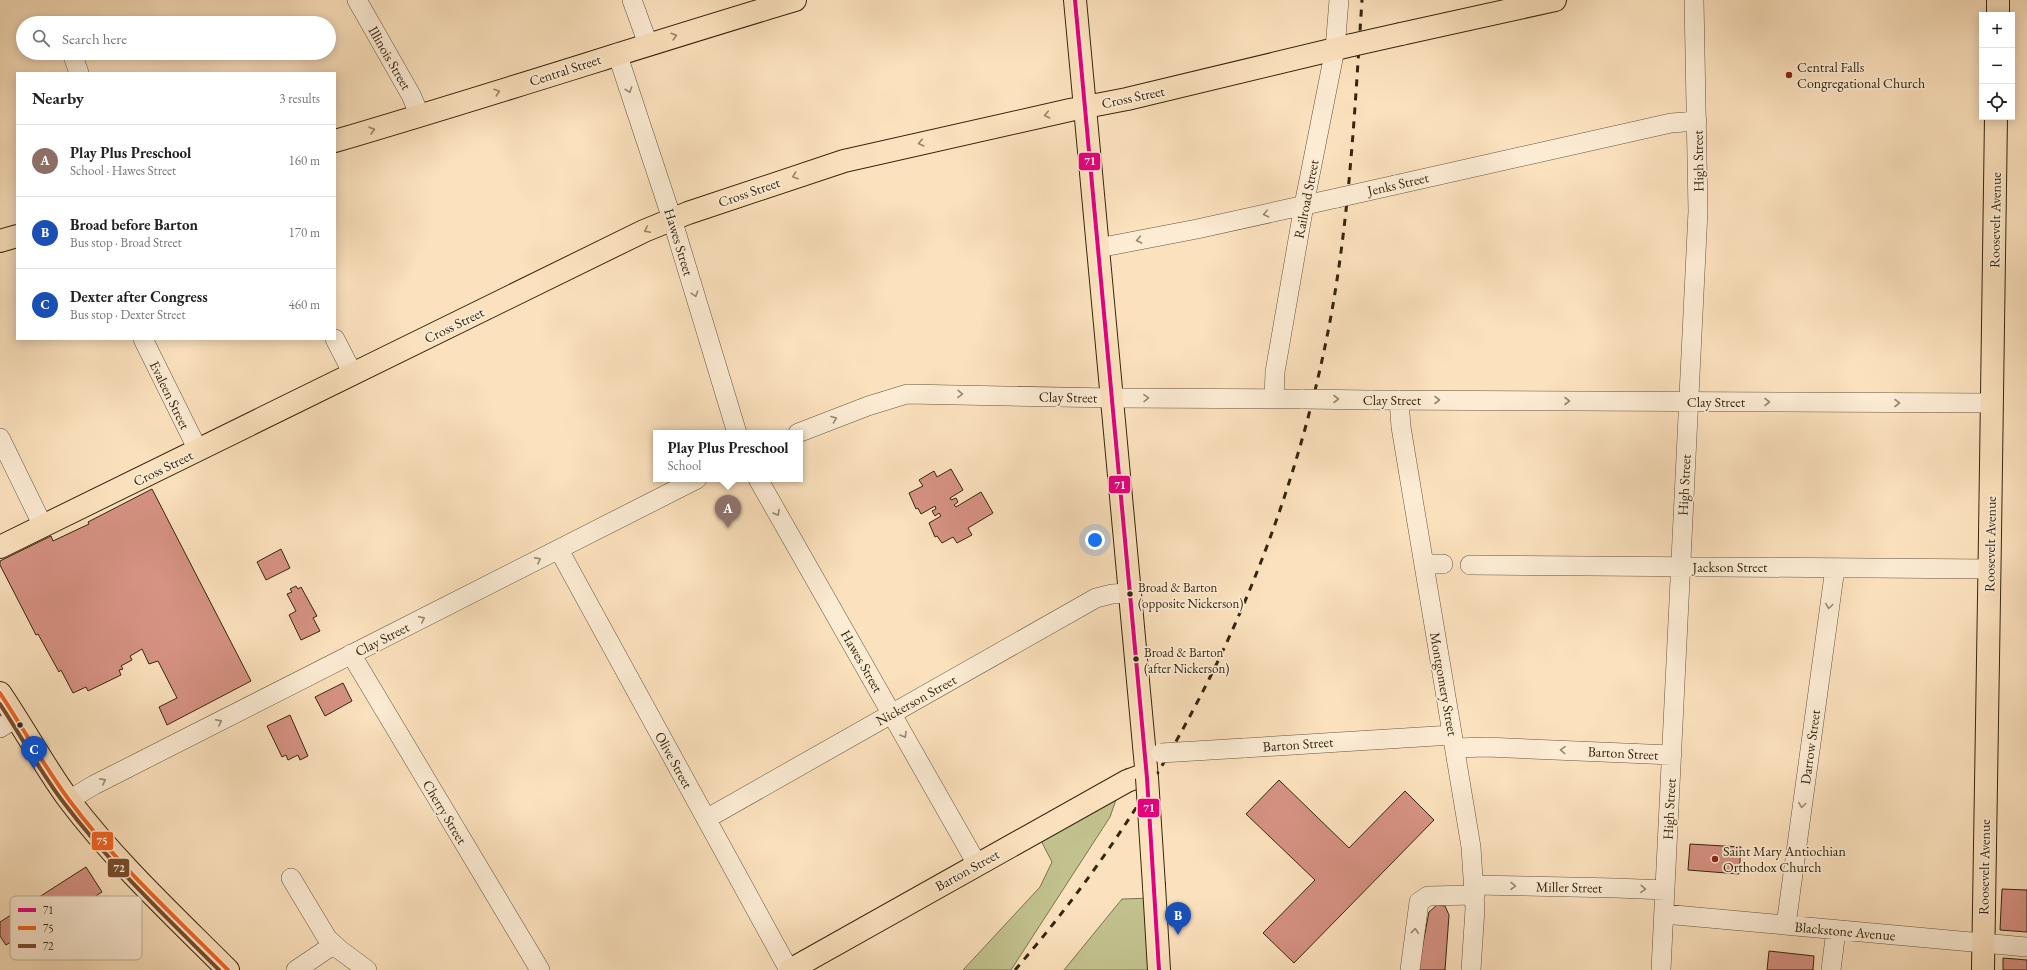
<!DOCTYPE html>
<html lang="en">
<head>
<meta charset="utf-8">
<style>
  :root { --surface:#fff; --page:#f6f6f6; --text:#222; --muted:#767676; --line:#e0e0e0; --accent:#111827 }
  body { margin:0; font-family:"EB Garamond",serif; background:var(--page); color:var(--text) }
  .controls { position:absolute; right:12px; top:12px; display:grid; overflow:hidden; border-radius:0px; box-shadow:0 2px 10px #0003 }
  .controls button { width:36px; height:36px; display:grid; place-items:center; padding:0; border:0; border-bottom:1px solid var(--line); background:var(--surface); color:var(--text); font:20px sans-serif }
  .you { position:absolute; left:1095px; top:540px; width:14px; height:14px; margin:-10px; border:3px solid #fff; border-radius:50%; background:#1a73e8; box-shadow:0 0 0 6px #1a73e833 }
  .badge { display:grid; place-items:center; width:26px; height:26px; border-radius:50%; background:var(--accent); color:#fff; font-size:13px; font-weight:700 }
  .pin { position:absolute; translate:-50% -33px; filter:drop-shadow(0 1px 2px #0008) }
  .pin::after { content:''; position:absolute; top:21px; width:14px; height:12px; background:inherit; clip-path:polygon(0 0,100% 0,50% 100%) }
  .popup { position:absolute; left:653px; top:430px; width:150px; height:52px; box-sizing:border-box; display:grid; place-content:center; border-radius:0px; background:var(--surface); filter:drop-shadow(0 1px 3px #0005); font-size:13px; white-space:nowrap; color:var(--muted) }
  .popup b { font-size:15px; color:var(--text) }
  .popup::after { content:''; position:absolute; left:50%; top:100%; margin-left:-8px; border:8px solid transparent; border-top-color:var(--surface) }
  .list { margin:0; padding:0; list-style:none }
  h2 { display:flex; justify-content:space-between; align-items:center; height:52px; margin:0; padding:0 16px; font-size:17px }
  h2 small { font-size:13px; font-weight:400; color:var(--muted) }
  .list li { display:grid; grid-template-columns:26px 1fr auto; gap:12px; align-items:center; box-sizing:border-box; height:72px; padding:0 16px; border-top:1px solid var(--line) }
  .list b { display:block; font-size:15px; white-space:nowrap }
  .list p { margin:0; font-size:13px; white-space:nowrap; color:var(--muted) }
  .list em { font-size:13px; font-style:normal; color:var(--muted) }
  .icon { flex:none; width:22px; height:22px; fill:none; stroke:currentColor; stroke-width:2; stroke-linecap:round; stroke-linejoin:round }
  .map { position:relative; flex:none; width:2027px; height:970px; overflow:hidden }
  .search { position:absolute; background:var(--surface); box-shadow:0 2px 10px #0003; left:16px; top:16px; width:320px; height:44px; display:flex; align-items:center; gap:10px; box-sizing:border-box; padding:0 14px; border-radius:22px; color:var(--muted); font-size:15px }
  .panel { position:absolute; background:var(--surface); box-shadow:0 2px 10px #0003; left:16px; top:72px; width:320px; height:268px; border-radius:0px }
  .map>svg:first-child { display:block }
</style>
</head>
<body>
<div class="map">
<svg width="2027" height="970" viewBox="0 0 2027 970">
  <rect width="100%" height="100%" fill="#fbe1bd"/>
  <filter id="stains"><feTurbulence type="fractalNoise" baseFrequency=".005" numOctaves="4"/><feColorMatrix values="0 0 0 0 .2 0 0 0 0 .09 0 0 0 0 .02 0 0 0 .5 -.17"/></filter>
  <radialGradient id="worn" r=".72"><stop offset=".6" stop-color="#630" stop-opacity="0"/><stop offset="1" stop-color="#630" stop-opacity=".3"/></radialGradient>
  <path fill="#c2c28e" stroke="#7c744f" d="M1127 768 1110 817 1011 970H963L1040 887 1052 862 1035 829Z
    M1154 898 1159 970H1064L1122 899Z"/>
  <path fill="#d69283" stroke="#352610" d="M951 469 963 490 950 498 951 500 956 498 958 502 954 505 956 507 981 492 993 513 968 528 972 535 957 543 953 537 942 543 937 536 935 537 929 523 941 516 939 513 935 516 932 511 936 509 935 506 921 514 918 508 916 509 909 493 923 486 919 480 934 471 937 477Z
    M152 489 251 681 167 725 159 707 177 698 158 661 149 664 142 649 130 656 132 660 121 666 123 669 119 670 121 675 88 691 86 687 73 693 61 670 59 672 38 634 36 635 0 565V561L51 536 53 541 89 524 88 522Z
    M281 549 290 568 266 580 257 562Z
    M296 586 298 589 301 587 317 616 313 618 320 631 301 640 289 615 296 611 287 594 292 592 290 589Z
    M343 683 352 701 325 716 315 697Z
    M290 715 308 756 300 760 298 755 288 760 286 755 282 757 267 726Z
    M1279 780 1349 848 1405 791 1434 820 1294 963 1263 933 1315 880 1246 814Z
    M1690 844 1741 847 1739 874 1688 870Z
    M86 867 102 892 43 930 39 924 6 945 0 936V922Z
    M2002 889 2027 890V932L2000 930Z
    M1437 905 1445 906 1449 915 1445 970H1418L1429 912Z
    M1769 951 1814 956 1813 970H1767Z
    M2003 958 2027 960V970H2003Z"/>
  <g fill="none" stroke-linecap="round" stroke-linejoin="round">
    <g stroke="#66553b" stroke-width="20">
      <path id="minor" d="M357 0 411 95 420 116
        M632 0 648 44
        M72 53 79 73
        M617 53 672 219 737 433
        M1395 185 1671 123 1697 121
        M1098 248 1197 229 1337 198
        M143 339 198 450
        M335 339 353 374
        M1274 399 1275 372 1304 205 1335 49 1339 0
        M1370 400 1993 403
        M1399 400 1401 427 1471 847 1475 909 1471 970
        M798 433 868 406 907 394 1112 398 1303 399
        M0 438 43 526
        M758 479 977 864
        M559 550 789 970
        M1424 564H1443
        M1470 565 1990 569
        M351 654 540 970
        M0 728 16 718
        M1244 748 1452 735
        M1455 748 1486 747 1672 755
        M69 800 94 785 697 479
        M706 819 1096 598 1112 594 1130 593
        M291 878 327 938 340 950 367 970
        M1474 885 1616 888 1665 890
        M1664 914 2027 947
        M1786 925 1835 568
        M296 970 333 945
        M1410 970 1419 902 1428 896 1475 895
        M1661 970 1698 211 1694 0
        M1831 970 1836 930"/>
    </g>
    <g stroke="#352610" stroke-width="24">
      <path id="major" d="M1075 0 1147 778
        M1998 15V0
        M1401 34 1555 0
        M335 141C489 96 641 46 795 0
        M0 241 17 236
        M0 547 644 231 688 213 844 161 1070 110 1127 99 1352 45
        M0 693C24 728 44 766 69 800 116 862 173 915 228 970
        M1154 886 1159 970
        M790 970 1102 795 1127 781 1146 774
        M1983 970C1987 686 1993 401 1996 117"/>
    </g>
    <use href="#minor" stroke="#fcecd4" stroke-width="19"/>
    <use href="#major" stroke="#fbe1bd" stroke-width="22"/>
    <path stroke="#352610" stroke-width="3" stroke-dasharray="7 7" stroke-linecap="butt" d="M1015 970C1176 784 1286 558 1331 316 1350 211 1355 106 1362 0"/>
    <g stroke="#66553b" stroke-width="20" stroke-linecap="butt">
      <path id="minor-bridge" d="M1337 198 1395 185
        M1303 399 1370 400
        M1161 753 1244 748"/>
    </g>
    <g stroke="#352610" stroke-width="24" stroke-linecap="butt">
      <path id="major-bridge" d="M1352 45 1401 34
        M1147 778 1154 886"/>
    </g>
    <use href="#minor-bridge" stroke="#fcecd4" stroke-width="19"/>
    <use href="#major-bridge" stroke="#fbe1bd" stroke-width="22"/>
    <g stroke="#fcecd4" stroke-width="7">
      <path id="bus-1" d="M1075 0 1147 778 1159 970"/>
    </g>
    <g stroke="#fcecd4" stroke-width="7">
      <path id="bus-2" d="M0 693C23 728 44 766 69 800 115 862 173 915 228 970"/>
    </g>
    <g stroke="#fcecd4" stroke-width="7">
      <path id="bus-3" d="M0 704C22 737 40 772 64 803 110 864 166 917 219 970"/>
    </g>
    <use href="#bus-1" stroke="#e5007d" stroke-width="4"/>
    <use href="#bus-2" stroke="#f26522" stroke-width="4"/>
    <use href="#bus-3" stroke="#7a4b2a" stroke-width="4"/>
  </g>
  <defs><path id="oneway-chevron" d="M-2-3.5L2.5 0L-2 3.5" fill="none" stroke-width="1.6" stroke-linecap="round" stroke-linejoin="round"/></defs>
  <g stroke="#988466">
    <use href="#oneway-chevron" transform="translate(674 36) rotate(-17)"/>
    <use href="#oneway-chevron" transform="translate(497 92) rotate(-18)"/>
    <use href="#oneway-chevron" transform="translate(1047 115) rotate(167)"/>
    <use href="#oneway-chevron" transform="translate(372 130) rotate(-16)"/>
    <use href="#oneway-chevron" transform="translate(921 143) rotate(167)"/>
    <use href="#oneway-chevron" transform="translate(795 176) rotate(161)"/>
    <use href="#oneway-chevron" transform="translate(647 230) rotate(154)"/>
  </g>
  <g stroke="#988972">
    <use href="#oneway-chevron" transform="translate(629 90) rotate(71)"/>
    <use href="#oneway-chevron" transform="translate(1266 214) rotate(167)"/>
    <use href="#oneway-chevron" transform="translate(1139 240) rotate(169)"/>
    <use href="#oneway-chevron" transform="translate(695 294) rotate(73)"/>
    <use href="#oneway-chevron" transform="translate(960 394) rotate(2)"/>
    <use href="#oneway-chevron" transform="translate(1146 398) rotate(-1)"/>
    <use href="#oneway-chevron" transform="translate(1336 399)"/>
    <use href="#oneway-chevron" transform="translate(1437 400)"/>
    <use href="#oneway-chevron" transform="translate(1567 401)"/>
    <use href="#oneway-chevron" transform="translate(1767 402)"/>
    <use href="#oneway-chevron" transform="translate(1897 403)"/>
    <use href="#oneway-chevron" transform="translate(834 419) rotate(-21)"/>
    <use href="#oneway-chevron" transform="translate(777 513) rotate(60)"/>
    <use href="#oneway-chevron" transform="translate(538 560) rotate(-28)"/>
    <use href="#oneway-chevron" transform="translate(1829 606) rotate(98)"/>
    <use href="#oneway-chevron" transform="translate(422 619) rotate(-27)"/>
    <use href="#oneway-chevron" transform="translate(219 722) rotate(-27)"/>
    <use href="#oneway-chevron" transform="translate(904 735) rotate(60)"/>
    <use href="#oneway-chevron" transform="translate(1563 750) rotate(-177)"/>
    <use href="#oneway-chevron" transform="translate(103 781) rotate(-27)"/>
    <use href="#oneway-chevron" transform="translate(1802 805) rotate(98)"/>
    <use href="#oneway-chevron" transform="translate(1513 886) rotate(1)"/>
    <use href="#oneway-chevron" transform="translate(1643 889) rotate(4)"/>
    <use href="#oneway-chevron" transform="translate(1415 931) rotate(-84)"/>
  </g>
  <g fill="#8f2418" stroke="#fcecd4" stroke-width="1.5">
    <circle cx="1789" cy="75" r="4"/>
    <circle cx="1715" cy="859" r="4"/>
  </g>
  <g fill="#352610" stroke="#fcecd4" stroke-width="1.5">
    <circle cx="1130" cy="594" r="3.5"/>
    <circle cx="1136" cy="659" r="3.5"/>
    <circle cx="20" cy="725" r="3.5"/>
  </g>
  <g text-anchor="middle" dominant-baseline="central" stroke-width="3.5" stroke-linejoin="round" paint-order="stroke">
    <g font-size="13" fill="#352610" stroke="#fcecd4" text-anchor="start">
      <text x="1138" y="587">Broad &amp; Barton<tspan x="1138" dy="16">(opposite Nickerson)</tspan></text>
      <text x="1144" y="652">Broad &amp; Barton<tspan x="1144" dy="16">(after Nickerson)</tspan></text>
    </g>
    <g font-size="14" fill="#352610" stroke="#fcecd4">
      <text transform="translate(390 58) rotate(60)">Illinois Street</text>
      <text transform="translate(565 70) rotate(-18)">Central Street</text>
      <text transform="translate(1133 97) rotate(-12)">Cross Street</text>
      <text transform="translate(1698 161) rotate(-91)">High Street</text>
      <text transform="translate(1398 184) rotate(-13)">Jenks Street</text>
      <text transform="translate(749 192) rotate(-19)">Cross Street</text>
      <text transform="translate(1306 199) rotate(-79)">Railroad Street</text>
      <text transform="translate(1995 220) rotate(-89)">Roosevelt Avenue</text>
      <text transform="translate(679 242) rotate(73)">Hawes Street</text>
      <text transform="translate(454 325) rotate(-26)">Cross Street</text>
      <text transform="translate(170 395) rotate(64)">Evaleen Street</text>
      <text transform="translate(1068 397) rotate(1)">Clay Street</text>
      <text x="1392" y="400">Clay Street</text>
      <text x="1716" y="402">Clay Street</text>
      <text transform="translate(163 468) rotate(-26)">Cross Street</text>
      <text transform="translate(1684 485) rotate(-87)">High Street</text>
      <text transform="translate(1990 544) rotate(-89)">Roosevelt Avenue</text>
      <text x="1730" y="567">Jackson Street</text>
      <text transform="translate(382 639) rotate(-27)">Clay Street</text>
      <text transform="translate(862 661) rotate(60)">Hawes Street</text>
      <text transform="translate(1444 684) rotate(80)">Montgomery Street</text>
      <text transform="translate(916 700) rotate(-29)">Nickerson Street</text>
      <text transform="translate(1298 744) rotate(-4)">Barton Street</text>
      <text transform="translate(1810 747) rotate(-82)">Darrow Street</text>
      <text transform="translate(1623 753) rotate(3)">Barton Street</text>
      <text transform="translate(674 760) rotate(61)">Olive Street</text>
      <text transform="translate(1669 809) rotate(-87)">High Street</text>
      <text transform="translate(445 812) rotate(59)">Cherry Street</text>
      <text transform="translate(1984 867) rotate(-89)">Roosevelt Avenue</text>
      <text transform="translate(967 870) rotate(-29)">Barton Street</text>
      <text transform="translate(1569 887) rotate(1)">Miller Street</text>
      <text transform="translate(1845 931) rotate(5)">Blackstone Avenue</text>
    </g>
    <g font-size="14" fill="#352610" stroke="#fcecd4" text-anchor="start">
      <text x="1797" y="67">Central Falls<tspan x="1797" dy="16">Congregational Church</tspan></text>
      <text x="1723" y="851">Saint Mary Antiochian<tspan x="1723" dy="16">Orthodox Church</tspan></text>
    </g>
  </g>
  <rect x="10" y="896" width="132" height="64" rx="6" fill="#fcecd4" stroke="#c0b199" stroke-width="1"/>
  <rect x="18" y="908" width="18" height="4" fill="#e5007d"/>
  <rect x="18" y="926" width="18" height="4" fill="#f26522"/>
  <rect x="18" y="944" width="18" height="4" fill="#7a4b2a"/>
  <g font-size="11" fill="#352610">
    <text x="43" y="914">71</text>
    <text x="43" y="932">75</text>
    <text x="43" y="950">72</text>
  </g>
  <g stroke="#fcecd4" stroke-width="1.5">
    <rect x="1078" y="152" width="23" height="19" rx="4" fill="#e5007d"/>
    <rect x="1108" y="475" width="23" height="19" rx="4" fill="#e5007d"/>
    <rect x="1137" y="798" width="23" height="20" rx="4" fill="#e5007d"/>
    <rect x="91" y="831" width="23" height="20" rx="4" fill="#f26522"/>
    <rect x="107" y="858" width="23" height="20" rx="4" fill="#7a4b2a"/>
  </g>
  <g font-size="11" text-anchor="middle" font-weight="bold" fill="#fff">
    <text x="1090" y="165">71</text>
    <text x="1120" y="489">71</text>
    <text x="1149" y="812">71</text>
    <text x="102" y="845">75</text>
    <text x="119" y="872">72</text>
  </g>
  <rect width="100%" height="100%" filter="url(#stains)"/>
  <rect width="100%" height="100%" fill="url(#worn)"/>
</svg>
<div class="controls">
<button>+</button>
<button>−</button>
<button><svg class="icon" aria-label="locate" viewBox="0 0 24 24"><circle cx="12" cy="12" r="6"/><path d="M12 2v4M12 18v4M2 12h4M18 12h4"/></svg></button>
</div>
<div class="you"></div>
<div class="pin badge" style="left:728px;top:528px;background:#8d6e63">A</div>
<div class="popup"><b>Play Plus Preschool</b>School</div>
<div class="pin badge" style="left:1178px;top:935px;background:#1a4fb4">B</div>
<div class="pin badge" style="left:34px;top:769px;background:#1a4fb4">C</div>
<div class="search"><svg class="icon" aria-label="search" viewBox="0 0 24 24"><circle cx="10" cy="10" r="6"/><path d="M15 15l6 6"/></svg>Search here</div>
<section class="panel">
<h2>Nearby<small>3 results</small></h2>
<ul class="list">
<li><span class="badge" style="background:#8d6e63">A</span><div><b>Play Plus Preschool</b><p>School · Hawes Street</p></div><em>160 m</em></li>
<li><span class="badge" style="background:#1a4fb4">B</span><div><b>Broad before Barton</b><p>Bus stop · Broad Street</p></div><em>170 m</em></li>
<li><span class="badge" style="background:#1a4fb4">C</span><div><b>Dexter after Congress</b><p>Bus stop · Dexter Street</p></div><em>460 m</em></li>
</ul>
</section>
</div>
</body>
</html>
